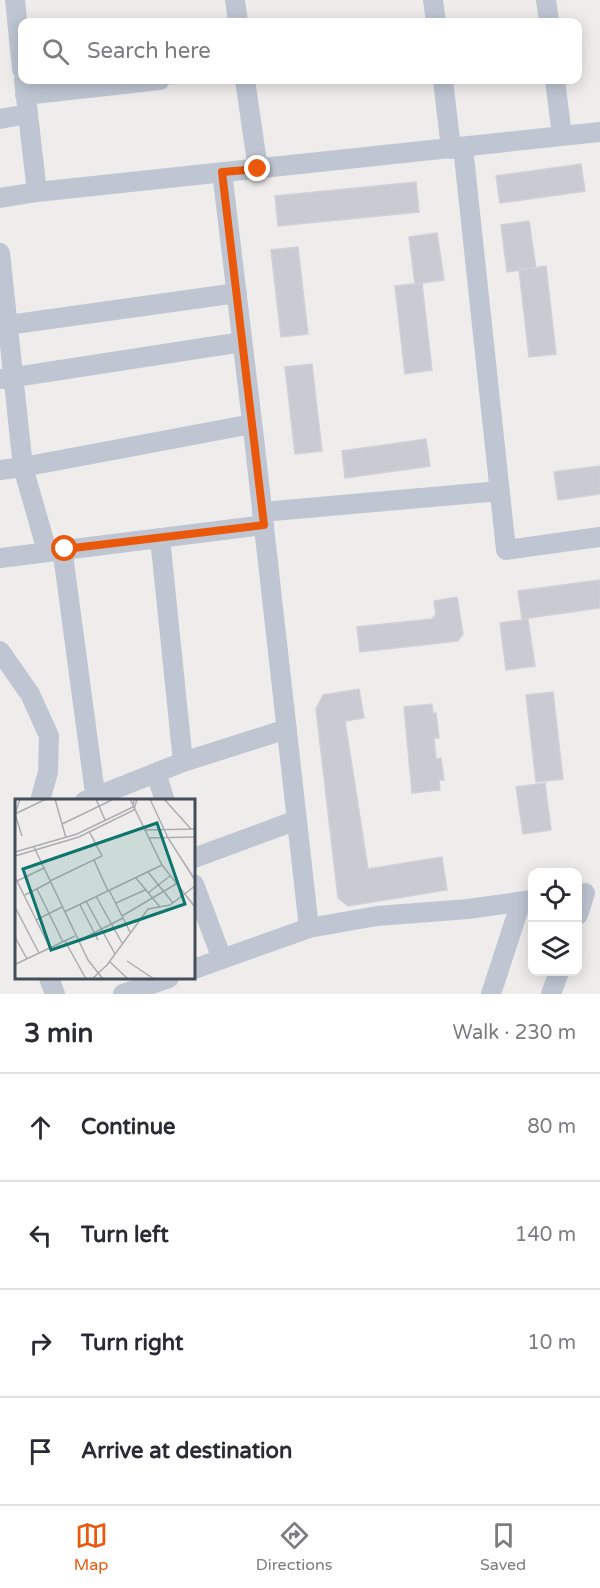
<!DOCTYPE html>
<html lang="en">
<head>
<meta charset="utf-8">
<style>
  :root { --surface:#fff; --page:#f2f2f3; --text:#2b2b33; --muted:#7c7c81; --line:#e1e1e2; --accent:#ea580c }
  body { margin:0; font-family:"Varela Round",sans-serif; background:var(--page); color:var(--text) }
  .controls { position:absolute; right:18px; bottom:18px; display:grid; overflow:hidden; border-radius:12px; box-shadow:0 3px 15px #0003 }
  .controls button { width:54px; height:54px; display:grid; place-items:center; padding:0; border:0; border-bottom:2px solid var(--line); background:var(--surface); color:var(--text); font:30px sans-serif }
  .stop { position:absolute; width:18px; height:18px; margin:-14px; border:4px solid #ea580c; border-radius:50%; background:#fff }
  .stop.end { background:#ea580c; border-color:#fff; box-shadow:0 2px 6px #0008 }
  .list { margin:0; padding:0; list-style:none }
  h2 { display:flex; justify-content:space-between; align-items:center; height:78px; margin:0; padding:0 24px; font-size:26px }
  h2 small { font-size:20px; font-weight:400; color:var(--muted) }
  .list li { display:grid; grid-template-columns:39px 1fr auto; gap:18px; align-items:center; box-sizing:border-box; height:108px; padding:0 24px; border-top:2px solid var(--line) }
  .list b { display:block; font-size:22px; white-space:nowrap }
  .list em { font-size:20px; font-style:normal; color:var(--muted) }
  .icon { flex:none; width:33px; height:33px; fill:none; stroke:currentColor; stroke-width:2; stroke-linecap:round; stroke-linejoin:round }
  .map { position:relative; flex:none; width:600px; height:994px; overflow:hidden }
  .search { position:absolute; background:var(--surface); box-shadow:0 3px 15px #0003; left:18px; right:18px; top:18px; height:66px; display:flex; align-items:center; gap:15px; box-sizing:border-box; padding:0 21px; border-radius:12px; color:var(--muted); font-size:22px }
  .sheet { height:510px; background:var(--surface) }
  nav { display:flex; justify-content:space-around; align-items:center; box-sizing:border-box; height:84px; border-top:2px solid var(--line); background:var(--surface); font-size:16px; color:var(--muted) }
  nav a { display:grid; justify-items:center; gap:3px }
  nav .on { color:var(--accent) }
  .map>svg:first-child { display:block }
</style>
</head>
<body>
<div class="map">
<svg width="600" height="994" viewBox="0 0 600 994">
  <rect width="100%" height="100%" fill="#efedec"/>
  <path fill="#c9cad2" stroke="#d0d1d8" stroke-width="1.5" d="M581 164 585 191 500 203 496 176Z
    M416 182 419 212 278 226 275 196Z
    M529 221 536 268 507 272 501 225Z
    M437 233 444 280 415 284 409 237Z
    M298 247 308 334 281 337 271 250Z
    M546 266 556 354 529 357 519 270Z
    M422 283 432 370 405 374 395 286Z
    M312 364 322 451 295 454 285 367Z
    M426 439 430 466 345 478 342 451Z
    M600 466V494L558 500 554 472Z
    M600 580V608L522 619 518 591Z
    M457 597 463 634 458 641 360 652 357 627 432 619 436 614 434 601Z
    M528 619 535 666 506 670 500 623Z
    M359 689 364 718 345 721 368 869 442 857 447 890 348 906 338 898 316 709 323 695Z
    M553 692 563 779 536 782 526 695Z
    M432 704 433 713H436L439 738H434L436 759 441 758 444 780H439L440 790 412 793 404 707Z
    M545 783 551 830 523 834 516 787Z"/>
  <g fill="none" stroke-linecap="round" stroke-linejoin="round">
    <path stroke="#bfc6d2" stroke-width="20" d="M15 0 22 69
      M235 0 238 22
      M433 0 436 22
      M546 0 549 22
      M24 80 37 192
      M245 80 258 169
      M443 80 451 149
      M555 80 562 136
      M25 95 160 80
      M0 119 28 114
      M463 147 506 550 600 537
      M222 172 254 438 309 928
      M0 198 37 192 600 132
      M0 253 23 467 47 551
      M0 326 237 293
      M2 379 242 342
      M0 470 23 467 252 424
      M262 512 500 491
      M160 538 183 762
      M65 549 64 562 96 801
      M0 558 264 525
      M0 651 30 694 49 736 48 772 40 801
      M156 773 165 801
      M85 801 183 762 287 729
      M194 858 297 820
      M194 884 222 959
      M578 915 585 893
      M194 969 309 928 377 916 468 909 532 900
      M49 978 55 994
      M123 994 169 978
      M491 994 521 902
      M551 994 559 972"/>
  </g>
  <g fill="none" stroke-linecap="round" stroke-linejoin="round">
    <path stroke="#ea580c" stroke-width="8" d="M65 549 264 525 222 172 258 169"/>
  </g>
  <g transform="translate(15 799)">
    <rect width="180" height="180" fill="#efedec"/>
    <path fill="none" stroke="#abadb1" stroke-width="1.5" d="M5 0 0 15 7 37M40 0 51 39M81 0 90 21M115 0 147 66 180 108M135 0 153 39 180 81M149 0 176 30M0 15 31 0M47 25 99 0M129 31 180 30M133 39 180 38M19 48 73 161 88 180M0 53 62 35 118 8 119 0M0 57 64 38 119 11 122 0M79 61 93 92M133 73 158 104M0 78 35 149M121 79 145 108M2 82 29 69M35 82 87 57 74 32M22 90 48 143M94 91 115 133M133 94 155 77M10 96 35 83M81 97 107 144M71 102 100 155M101 104 130 91M65 106 83 141M0 108 24 154M49 113 147 66M107 117 161 85M21 121 47 108M0 138 12 160M50 142 71 180M63 142 108 119M112 162 139 180M95 163 113 180M1 165 60 137M77 180 92 166 133 110 155 106 180 87"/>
    <path fill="#0f766e" fill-opacity="0.15" stroke="#0f766e" stroke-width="3" d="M142 24 170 105 36 151 8 70Z"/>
    <rect width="180" height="180" fill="none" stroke="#454d59" stroke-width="3"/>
  </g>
</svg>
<div class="controls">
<button><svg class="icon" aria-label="locate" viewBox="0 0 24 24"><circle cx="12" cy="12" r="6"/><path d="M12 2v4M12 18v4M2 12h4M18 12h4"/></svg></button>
<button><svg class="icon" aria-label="layers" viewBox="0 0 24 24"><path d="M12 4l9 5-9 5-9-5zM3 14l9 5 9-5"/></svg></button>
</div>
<div class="stop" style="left:65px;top:549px"></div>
<div class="stop end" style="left:258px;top:169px"></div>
<div class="search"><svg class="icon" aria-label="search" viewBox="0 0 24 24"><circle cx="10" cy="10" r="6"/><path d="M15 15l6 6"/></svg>Search here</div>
</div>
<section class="sheet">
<h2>3 min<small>Walk · 230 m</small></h2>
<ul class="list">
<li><svg class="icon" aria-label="ahead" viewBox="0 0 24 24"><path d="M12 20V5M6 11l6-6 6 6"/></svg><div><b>Continue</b></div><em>80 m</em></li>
<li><svg class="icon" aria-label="left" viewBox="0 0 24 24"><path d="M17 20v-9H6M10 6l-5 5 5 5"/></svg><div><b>Turn left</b></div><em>140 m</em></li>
<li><svg class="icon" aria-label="right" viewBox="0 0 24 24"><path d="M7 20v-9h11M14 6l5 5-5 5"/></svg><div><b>Turn right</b></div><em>10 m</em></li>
<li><svg class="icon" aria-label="arrive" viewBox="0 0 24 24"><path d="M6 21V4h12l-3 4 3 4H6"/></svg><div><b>Arrive at destination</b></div></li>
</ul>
</section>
<nav>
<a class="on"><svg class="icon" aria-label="map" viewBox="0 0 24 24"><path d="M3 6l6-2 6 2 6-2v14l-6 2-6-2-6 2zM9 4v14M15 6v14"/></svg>Map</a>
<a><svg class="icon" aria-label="directions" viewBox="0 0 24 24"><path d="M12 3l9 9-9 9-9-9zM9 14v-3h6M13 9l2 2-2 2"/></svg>Directions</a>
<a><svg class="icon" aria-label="saved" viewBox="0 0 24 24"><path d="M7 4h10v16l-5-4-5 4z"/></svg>Saved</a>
</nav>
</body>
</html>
